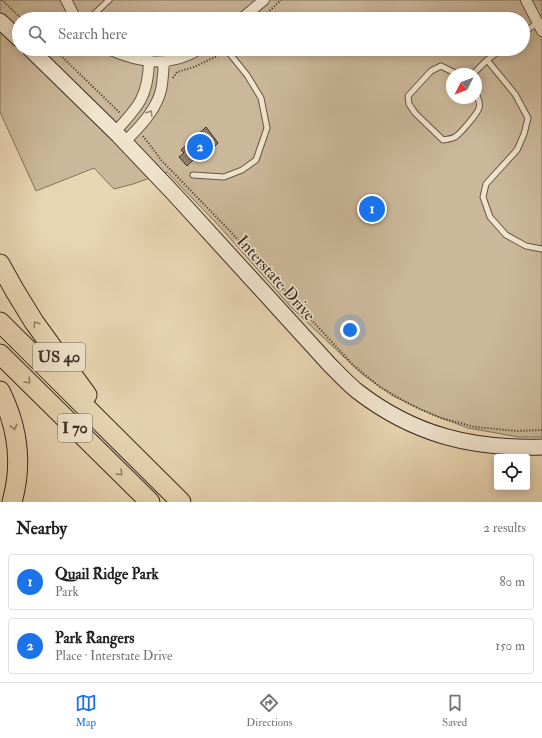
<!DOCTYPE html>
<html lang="en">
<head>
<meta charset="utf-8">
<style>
  :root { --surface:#fff; --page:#f6f6f6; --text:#202124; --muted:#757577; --line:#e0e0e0; --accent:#1a73e8 }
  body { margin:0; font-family:"IM FELL Double Pica",serif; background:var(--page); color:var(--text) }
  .controls { position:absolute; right:12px; bottom:12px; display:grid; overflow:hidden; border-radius:4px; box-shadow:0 2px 10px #0003 }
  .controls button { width:36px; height:36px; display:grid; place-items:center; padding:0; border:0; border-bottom:1px solid var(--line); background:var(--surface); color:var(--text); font:20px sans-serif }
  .compass { position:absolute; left:446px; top:68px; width:36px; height:36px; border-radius:50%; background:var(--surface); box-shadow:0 2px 10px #0003; rotate:228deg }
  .you { position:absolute; left:350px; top:330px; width:14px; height:14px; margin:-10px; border:3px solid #fff; border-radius:50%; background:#1a73e8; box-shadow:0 0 0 6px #1a73e833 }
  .badge { display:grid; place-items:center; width:26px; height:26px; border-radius:50%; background:var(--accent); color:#fff; font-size:13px; font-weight:700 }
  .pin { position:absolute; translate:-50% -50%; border:2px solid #fff; box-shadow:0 1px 4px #0006 }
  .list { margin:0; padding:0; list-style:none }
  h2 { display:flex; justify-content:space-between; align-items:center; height:52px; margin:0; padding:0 16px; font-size:17px }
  h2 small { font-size:13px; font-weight:400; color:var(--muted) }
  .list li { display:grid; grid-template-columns:26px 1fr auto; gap:12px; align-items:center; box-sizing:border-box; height:56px; margin:0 8px 8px; padding:0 8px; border:1px solid var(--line); border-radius:4px }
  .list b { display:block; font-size:15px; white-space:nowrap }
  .list p { margin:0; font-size:13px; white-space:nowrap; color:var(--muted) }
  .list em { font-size:13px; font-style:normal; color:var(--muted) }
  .icon { flex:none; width:22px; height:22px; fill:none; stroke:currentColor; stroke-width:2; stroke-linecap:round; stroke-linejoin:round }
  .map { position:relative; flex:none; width:542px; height:502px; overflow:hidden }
  .search { position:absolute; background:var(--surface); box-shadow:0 2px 10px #0003; left:12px; right:12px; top:12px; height:44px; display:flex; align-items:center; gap:10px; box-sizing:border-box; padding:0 14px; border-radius:22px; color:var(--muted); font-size:15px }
  .sheet { height:180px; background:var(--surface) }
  nav { display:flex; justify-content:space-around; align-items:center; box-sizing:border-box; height:56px; border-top:1px solid var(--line); background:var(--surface); font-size:11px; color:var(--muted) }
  nav a { display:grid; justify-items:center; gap:2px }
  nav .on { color:var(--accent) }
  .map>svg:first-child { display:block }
</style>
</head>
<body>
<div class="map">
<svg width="542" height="502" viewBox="0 0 542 502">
  <defs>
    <pattern id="building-hatch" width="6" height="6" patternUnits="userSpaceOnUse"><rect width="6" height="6" fill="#95846d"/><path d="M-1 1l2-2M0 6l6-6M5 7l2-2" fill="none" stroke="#7b6c59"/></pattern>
  </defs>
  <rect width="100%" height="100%" fill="#e8d5b2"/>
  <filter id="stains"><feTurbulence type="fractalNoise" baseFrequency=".005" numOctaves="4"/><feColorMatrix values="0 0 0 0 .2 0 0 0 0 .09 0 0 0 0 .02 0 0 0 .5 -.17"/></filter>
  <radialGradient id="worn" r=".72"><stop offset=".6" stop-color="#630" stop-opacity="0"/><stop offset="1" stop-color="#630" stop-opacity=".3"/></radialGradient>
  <path fill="#cbb89a" stroke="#83725e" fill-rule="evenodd" d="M0 0H542V437H519L468 428 431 414 393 396 362 374 291 307 220 227 167 172 133 184 114 189 94 168 36 191 0 112ZM19 19H523V49H19ZM452 74H476V98H452Z"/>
  <path fill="url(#building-hatch)" stroke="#3b2d23" d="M206 127 218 143 203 158 199 154 187 166 179 157 184 153 181 150Z"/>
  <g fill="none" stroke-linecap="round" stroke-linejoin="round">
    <g stroke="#665747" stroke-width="7">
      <path id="lane" d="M89 19 109 0
        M523 33 537 23
        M487 60 515 94 528 118 524 134 517 150 486 184 483 197 490 217 506 235 526 246 542 249
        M457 74 441 66 431 71 408 96 409 104 415 113 443 140C447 139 452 139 455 137 460 134 478 113 479 108 481 103 478 98 476 93
        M473 74 487 60 502 49
        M193 175 224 177 242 170 256 160 267 128 261 98 247 75 226 49"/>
    </g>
    <g stroke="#665747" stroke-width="12">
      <path id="street" d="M66 0 76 19
        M526 0 542 31
        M241 19 264 0
        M108 49C140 63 169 68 200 49
        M115 132C138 107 148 97 149 62
        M125 142C139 127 156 111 161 90 163 81 163 71 164 62"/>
    </g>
    <g stroke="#3b2d23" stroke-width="17">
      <path id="secondary" d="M0 21 19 39
        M30 49 119 136 175 195 329 364C338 373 347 383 357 391 414 435 471 449 542 447"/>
    </g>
    <g stroke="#3b2d23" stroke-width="21">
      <path id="highway" d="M0 264 15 291 34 322 87 395
        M0 322 181 502
        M0 354 150 502
        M0 391C18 427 23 463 12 502"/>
    </g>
    <path stroke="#3b2d23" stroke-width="2" stroke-dasharray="1 2" stroke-linecap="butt" d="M2 0 22 19
      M261 19 281 0
      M54 49 120 113
      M173 78 177 72 194 67 217 56 221 53
      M143 136 162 161 229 230 353 365 380 387 415 407 441 418 475 427 517 431 542 430"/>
    <use href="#lane" stroke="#f0e4cd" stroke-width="5"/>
    <use href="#street" stroke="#f0e4cd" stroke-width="10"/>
    <use href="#secondary" stroke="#f0e4cd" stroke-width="15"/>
    <use href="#highway" stroke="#e8d5b2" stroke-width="19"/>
  </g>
  <defs><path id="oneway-chevron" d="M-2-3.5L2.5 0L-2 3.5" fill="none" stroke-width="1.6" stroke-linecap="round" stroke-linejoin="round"/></defs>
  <use stroke="#968878" href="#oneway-chevron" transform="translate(150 113) rotate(-58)"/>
  <g stroke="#92816a">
    <use href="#oneway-chevron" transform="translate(36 324) rotate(-124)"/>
    <use href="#oneway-chevron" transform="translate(28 381) rotate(45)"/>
    <use href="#oneway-chevron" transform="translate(14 427) rotate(76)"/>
    <use href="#oneway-chevron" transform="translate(120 473) rotate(45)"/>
  </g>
  <g text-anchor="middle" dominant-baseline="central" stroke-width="3" stroke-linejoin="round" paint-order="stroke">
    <g fill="#f0e4cd" stroke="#716456" stroke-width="1">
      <rect x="33" y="343" width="52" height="28" rx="3"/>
      <rect x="58" y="414" width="34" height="28" rx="3"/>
    </g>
    <g font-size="16" font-weight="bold" fill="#3b2d23">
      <text x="59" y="357">US 40</text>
      <text x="75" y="428">I 70</text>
    </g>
    <g font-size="17" fill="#3b2d23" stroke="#f0e4cd">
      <text transform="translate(276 278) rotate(48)">Interstate Drive</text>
    </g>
  </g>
  <rect width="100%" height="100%" filter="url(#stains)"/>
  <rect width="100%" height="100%" fill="url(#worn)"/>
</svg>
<div class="controls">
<button><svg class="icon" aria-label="locate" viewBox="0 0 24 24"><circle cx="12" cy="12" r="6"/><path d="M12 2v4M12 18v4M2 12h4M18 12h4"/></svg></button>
</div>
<svg class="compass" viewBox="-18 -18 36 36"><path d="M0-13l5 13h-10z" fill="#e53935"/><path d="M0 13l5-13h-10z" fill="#757577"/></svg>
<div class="you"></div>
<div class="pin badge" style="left:372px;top:209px">1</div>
<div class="pin badge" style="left:200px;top:147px">2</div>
<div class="search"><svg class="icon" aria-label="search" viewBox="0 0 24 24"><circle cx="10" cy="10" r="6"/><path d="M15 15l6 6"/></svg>Search here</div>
</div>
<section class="sheet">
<h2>Nearby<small>2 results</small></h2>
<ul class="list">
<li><span class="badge">1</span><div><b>Quail Ridge Park</b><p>Park</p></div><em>80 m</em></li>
<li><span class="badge">2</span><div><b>Park Rangers</b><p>Place · Interstate Drive</p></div><em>150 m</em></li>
</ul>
</section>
<nav>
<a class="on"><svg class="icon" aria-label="map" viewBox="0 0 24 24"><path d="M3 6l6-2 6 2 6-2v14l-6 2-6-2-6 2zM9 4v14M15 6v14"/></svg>Map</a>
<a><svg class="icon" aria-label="directions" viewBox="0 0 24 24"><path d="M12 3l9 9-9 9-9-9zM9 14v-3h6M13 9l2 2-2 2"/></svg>Directions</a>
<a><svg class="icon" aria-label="saved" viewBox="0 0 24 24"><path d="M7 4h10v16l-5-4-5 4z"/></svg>Saved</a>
</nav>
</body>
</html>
